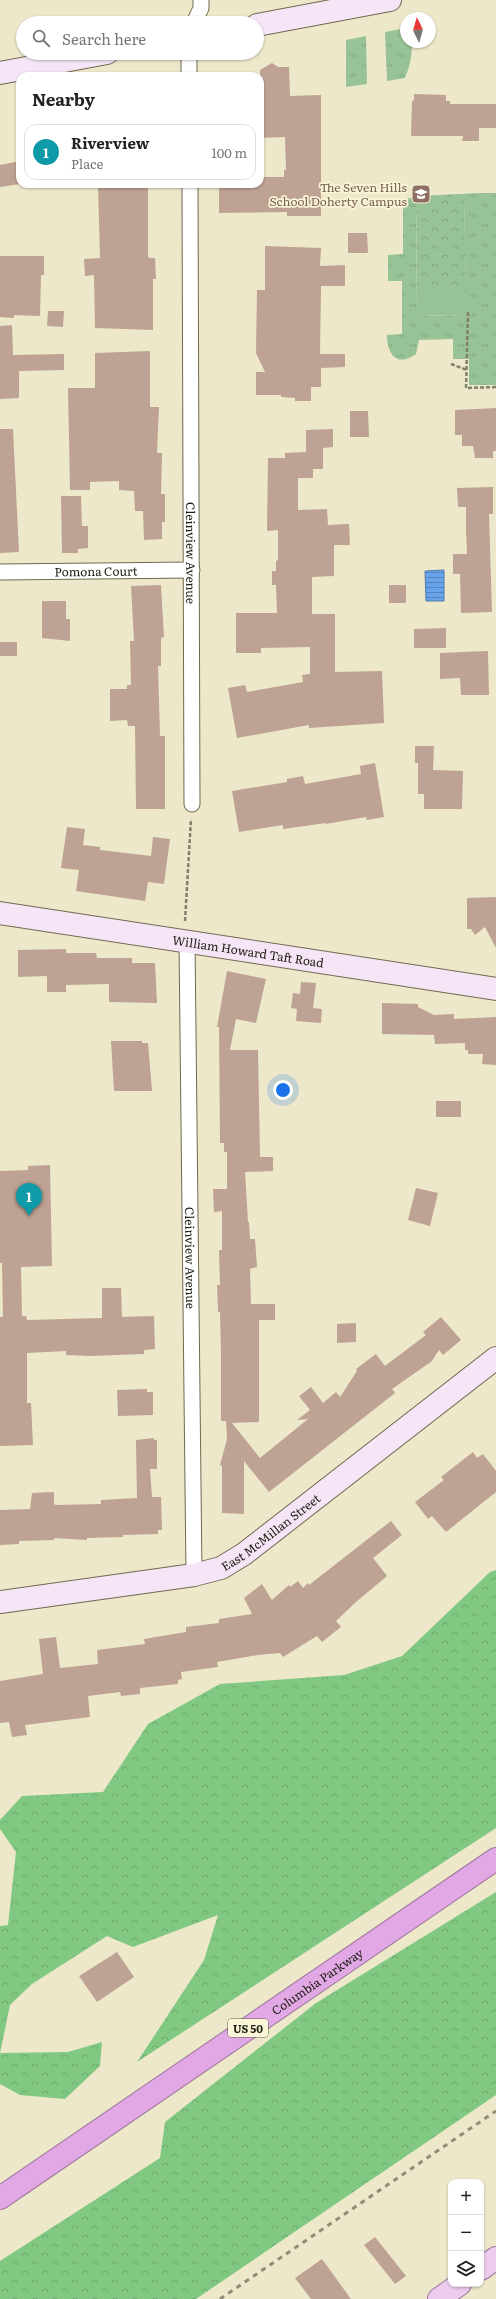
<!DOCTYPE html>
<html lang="en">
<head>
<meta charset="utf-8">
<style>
  :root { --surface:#fff; --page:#f2f2f2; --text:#222; --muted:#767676; --line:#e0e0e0; --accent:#3e6cdd }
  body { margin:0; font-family:Literata,serif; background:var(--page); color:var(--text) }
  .controls { position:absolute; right:12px; bottom:12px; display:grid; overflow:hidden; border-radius:8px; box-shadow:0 1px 3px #0004 }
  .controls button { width:36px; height:36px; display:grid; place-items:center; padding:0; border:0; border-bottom:1px solid var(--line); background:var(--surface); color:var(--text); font:20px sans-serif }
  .compass { position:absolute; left:400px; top:12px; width:36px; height:36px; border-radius:50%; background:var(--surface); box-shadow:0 1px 3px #0004; rotate:355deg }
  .you { position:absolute; left:283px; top:1090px; width:14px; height:14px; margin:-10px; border:3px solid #fff; border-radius:50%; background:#1a73e8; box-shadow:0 0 0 6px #1a73e833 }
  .badge { display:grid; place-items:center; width:26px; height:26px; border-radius:50%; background:var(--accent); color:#fff; font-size:13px; font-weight:700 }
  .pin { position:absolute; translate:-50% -33px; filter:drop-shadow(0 1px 2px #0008) }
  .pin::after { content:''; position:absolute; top:21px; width:14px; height:12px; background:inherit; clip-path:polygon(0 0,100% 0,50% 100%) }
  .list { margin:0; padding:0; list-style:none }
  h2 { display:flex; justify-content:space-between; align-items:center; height:52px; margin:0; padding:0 16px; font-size:17px }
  h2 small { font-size:13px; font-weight:400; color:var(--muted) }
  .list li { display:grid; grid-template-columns:26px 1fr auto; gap:12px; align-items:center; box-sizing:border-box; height:56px; margin:0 8px 8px; padding:0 8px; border:1px solid var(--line); border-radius:12px }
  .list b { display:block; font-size:15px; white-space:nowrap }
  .list p { margin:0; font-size:13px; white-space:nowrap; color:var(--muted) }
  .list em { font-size:13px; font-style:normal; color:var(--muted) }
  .icon { flex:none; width:22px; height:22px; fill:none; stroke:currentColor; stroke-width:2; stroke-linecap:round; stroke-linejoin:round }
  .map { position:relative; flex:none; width:496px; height:2299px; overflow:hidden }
  .search { position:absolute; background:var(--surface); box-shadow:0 1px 3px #0004; left:16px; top:16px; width:248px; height:44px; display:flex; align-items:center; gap:10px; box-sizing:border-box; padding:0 14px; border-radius:22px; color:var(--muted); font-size:15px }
  .panel { position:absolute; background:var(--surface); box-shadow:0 1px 3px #0004; left:16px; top:72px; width:248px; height:116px; border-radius:12px }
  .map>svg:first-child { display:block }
</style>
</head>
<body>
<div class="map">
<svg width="496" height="2299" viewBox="0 0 496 2299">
  <defs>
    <pattern id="grass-tufts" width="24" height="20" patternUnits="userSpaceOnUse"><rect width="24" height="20" fill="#98c397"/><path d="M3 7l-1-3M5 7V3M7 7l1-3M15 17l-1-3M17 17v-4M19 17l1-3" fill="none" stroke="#83a781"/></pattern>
    <pattern id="forest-crowns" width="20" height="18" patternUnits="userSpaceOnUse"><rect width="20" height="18" fill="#81c982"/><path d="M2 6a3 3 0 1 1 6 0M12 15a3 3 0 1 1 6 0" fill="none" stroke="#6fac6f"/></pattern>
    <pattern id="park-crowns" width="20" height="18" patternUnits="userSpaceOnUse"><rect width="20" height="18" fill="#98c397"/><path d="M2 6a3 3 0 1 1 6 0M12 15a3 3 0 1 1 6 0" fill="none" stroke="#83a781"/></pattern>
    <pattern id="water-rules" width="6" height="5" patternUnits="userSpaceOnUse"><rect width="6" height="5" fill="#67a3ea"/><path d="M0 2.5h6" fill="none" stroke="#5484bc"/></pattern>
  </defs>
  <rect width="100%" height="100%" fill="#ede8ca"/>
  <path fill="url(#grass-tufts)" fill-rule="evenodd" d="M406 28V42H412C412 56 410 66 405 78L387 81 385 32Z
    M366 36 367 84 346 87V40Z
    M482 193H496V385H469V359H453V339L419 340 416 354C397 368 387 354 387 335L402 334V281H388V255L403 254V200L417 196ZM416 198H464L466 315 417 316Z"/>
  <path fill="url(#forest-crowns)" d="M496 1570V1828L137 2062 204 1960 218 1915 133 1947 107 1936 32 1984 10 2005 0 2053 68 2052 102 2042 100 2066 65 2099 20 2095 0 2084V1926L8 1925 16 1852 0 1829V1820L22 1796 103 1792 148 1724 220 1684 344 1675 402 1656 490 1572Z
    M496 1892V2095L196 2299H0V2261L160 2158 165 2122 316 2003Z"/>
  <path fill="url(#park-crowns)" d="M416 198H464L466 291H417Z"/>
  <path fill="#98c397" d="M417 291H466V315L417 316Z"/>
  <path fill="url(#water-rules)" stroke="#517ba9" d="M444 570V601H426L425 571Z"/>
  <path fill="#bea293" d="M272 63 278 67H289L290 96 321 95V216H287V212L219 213V184H260V177H284V170H286L285 137 260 138V70Z
    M414 94 446 95V101H450V104H496V128H479V141H462L463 136H411L412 101 414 100Z
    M20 161V184L0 187V165Z
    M148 184V256L149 258H155L156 279H153V330L95 328 94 275 85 276 84 259 100 258 98 185Z
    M348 233H367L368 253H348Z
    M265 246 321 248 320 266 345 265V286H321L320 354H345V367L321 368V387H311V401H295V398L281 397V395H256V372H265L256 353 257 290H265Z
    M0 256H44V275H41L40 316 14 315V318L0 317Z
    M48 311H64L63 327 47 326Z
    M12 325 13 355 64 354V370L19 371V398L0 399V326Z
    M150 351V407H159L157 453H162L161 494H165V522H162V539L144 540 143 511H135L134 491 119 490V481L90 482V490H70L68 388H95V353Z
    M496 408V451H493V458H475L473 446H462V435H455V410Z
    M350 411H368L369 437H350Z
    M0 429H13L19 552 0 553Z
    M333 429V447L323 448V469H313V478H298V510L327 509 328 525 349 524 350 545H334V576L312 577V614H335V672L382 671 384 723 309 728V725L237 738 228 688 245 685 247 692 303 682 302 675 310 674V647L261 648V653H236V613H277L276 585H272V571H276V561L278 560V530L267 531 268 458H285V453L306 452V430Z
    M493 487V514H489L492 612 461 613 460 574H453V554H467L466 529V507H458L457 488Z
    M61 496H81L82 526H88V548L78 549V553H62Z
    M161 585 164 637 161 638V666H158L160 736H165V809H136L135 726H128L127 720 110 721V689H127V685H131L130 641H134L131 586Z
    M389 585H406V603H389Z
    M42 601H66V619H70V641L42 638Z
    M446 628V648H414V629Z
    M0 642H17V656H0Z
    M488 651 489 695H461L460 678 440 679V653Z
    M415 746H434L433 770 463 771 462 809H424V794H418V763H415Z
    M375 763 384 817 367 820 366 817 326 824V823L283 829V825L239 832 232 791 287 782V779L303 776 305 784 361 774 360 766Z
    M67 827 85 829 83 845 100 847V850L151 856 153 837 170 839 164 884 148 882 145 901 76 891 79 870 61 868Z
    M496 897V948L485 927 475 935 471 929H467V898Z
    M66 949V953H96L97 958H132V963H155L157 1003 109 1002V984L66 985V992H47V976L18 977V950Z
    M227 971 266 979 256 1023 236 1019 230 1050H258L260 1157H273V1171L245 1172 248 1222H249L250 1239H255L257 1267 250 1269 251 1304H275V1320H259V1422L232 1423 260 1458 308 1419 297 1420 310 1410 299 1396 311 1387 323 1403 336 1392 340 1397 357 1371 356 1369 376 1354 385 1366 426 1335 423 1332 441 1317 461 1340 443 1355 439 1350 432 1361 392 1389 395 1393 269 1492 244 1461V1514L222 1513V1466L220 1465 227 1439 226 1421H221V1353L220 1312H218L217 1285H220L219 1250H222V1211L214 1212 213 1189H227V1152H224V1143H220L219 1027H217Z
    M301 982 316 983 313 1008 322 1009 321 1023 296 1021 297 1009 291 1008 293 993 300 994Z
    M382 1003 418 1004V1007L434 1015 454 1014V1019L496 1017V1065L482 1064 483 1054H468V1050H465V1043L435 1044 434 1035 382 1034Z
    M111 1041H142V1043H148L152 1091H114Z
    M436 1101H461V1117H436Z
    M50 1165 52 1266 21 1267 22 1316H26L27 1320 102 1318V1288H121L122 1317 154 1316 155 1349 144 1350V1354L89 1356 66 1355V1351L27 1353V1403H31L33 1445 0 1446V1317H3L2 1263H0V1171L28 1170V1166Z
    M416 1188 438 1193 430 1226 408 1220Z
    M356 1323V1342L337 1343V1324Z
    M147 1389V1392H153V1415L118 1416 117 1390Z
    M154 1438V1440H157V1469H150L152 1497H161L162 1530H158V1534L123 1535V1537L87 1538V1540L54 1538V1540L19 1541V1544L0 1545V1510L30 1509 32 1493 54 1492V1504L56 1505 101 1504V1500L137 1498 136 1440Z
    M473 1452 477 1458 483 1454 496 1471V1492L446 1532 432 1516 428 1519 415 1502 444 1480 441 1477Z
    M391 1521 402 1535 373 1558 387 1576 356 1602 336 1621 341 1627 322 1642 317 1636 283 1657 280 1653 258 1655 217 1662 218 1667 181 1672 182 1679 178 1680V1684L140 1688V1694L121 1696 120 1692 88 1696 90 1717 25 1725 27 1735 12 1737 9 1722 0 1723V1681L43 1674 39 1639 56 1637 60 1668 98 1664 97 1650 145 1644 144 1639 186 1632V1627L219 1623V1619L252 1614 244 1598 262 1584 272 1600 289 1585 290 1587 298 1581 303 1588 308 1583 309 1585Z
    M117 1952 134 1977 97 2002 79 1976Z
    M375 2237 406 2276 395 2284 364 2245Z
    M322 2259 351 2299H311L295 2278Z"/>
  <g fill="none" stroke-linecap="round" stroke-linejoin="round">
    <g stroke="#6f6a50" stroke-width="17">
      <g id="street">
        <path d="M194 23 201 8V0"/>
        <path d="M189 53V76"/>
        <path id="s1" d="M190 184 192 804"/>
        <path id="s2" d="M0 572 192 570"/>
        <path id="s3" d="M187 942 194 1575"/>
      </g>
    </g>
    <g stroke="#6f6a50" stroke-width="24">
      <g id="secondary">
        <path d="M257 25 390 0"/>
        <path d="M0 73 107 53"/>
        <path id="s4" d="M0 913 496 989"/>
        <path id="s5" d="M0 1602 194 1575 221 1568 244 1554 496 1358"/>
      </g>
    </g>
    <g stroke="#9d779b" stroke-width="24">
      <path id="primary" d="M481 2269 496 2258
        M439 2299 460 2284"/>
    </g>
    <g stroke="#9d779b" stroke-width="24">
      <g id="highway">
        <path id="s6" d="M0 2198 496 1859"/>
      </g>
    </g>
    <path stroke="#827f6b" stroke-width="2.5" stroke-dasharray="4 2" stroke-linecap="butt" d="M468 312 466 388 496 387
      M451 364 467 370
      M185 921 191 819"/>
    <use href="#street" stroke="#fff" stroke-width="15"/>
    <use href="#secondary" stroke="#f6e5f7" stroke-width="22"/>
    <use href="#primary" stroke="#edcbef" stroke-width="22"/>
    <use href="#highway" stroke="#e1a8e5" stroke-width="22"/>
    <path stroke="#8f8c77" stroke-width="3" stroke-dasharray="5 5" stroke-linecap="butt" d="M220 2299 496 2111"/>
  </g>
  <defs>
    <g id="school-square" transform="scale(1)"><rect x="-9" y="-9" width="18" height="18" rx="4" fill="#8d6e63" stroke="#faf5d7"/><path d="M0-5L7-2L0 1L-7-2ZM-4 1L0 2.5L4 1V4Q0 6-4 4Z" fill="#fff"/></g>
  </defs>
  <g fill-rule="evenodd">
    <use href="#school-square" x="421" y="194"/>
  </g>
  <g text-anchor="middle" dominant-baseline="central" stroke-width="3.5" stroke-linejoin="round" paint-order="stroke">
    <rect fill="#faf5d7" stroke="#605e4d" stroke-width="1" x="228" y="2019" width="40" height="18" rx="3"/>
    <g font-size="11" font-weight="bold" fill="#1e1d12">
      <text x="248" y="2028">US 50</text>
    </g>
    <g font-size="12" fill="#785e54" stroke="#faf5d7" text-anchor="end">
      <text x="407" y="187">The Seven Hills<tspan x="407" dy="14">School Doherty Campus</tspan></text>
    </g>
    <g font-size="12" fill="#1e1d12" stroke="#faf5d7">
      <text stroke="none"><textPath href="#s1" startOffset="369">Cleinview Avenue</textPath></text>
      <text stroke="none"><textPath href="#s2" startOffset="96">Pomona Court</textPath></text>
      <text stroke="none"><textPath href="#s4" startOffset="251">William Howard Taft Road</textPath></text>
      <text stroke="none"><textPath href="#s3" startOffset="316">Cleinview Avenue</textPath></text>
      <text stroke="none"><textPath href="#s5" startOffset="285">East McMillan Street</textPath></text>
      <text stroke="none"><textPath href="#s6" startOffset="384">Columbia Parkway</textPath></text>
    </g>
  </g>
</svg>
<div class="controls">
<button>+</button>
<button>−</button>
<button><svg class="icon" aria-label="layers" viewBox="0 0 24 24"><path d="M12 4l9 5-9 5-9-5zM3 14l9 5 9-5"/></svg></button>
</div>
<svg class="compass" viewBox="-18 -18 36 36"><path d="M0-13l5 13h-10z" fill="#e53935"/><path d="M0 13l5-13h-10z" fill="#767676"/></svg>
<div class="you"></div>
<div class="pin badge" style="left:29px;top:1216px;background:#0f9aa8">1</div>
<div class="search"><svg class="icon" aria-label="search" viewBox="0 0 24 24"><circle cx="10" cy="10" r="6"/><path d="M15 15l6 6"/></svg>Search here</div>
<section class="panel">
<h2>Nearby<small></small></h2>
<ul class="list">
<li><span class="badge" style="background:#0f9aa8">1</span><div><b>Riverview</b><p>Place</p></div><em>100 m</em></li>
</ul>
</section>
</div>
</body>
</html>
